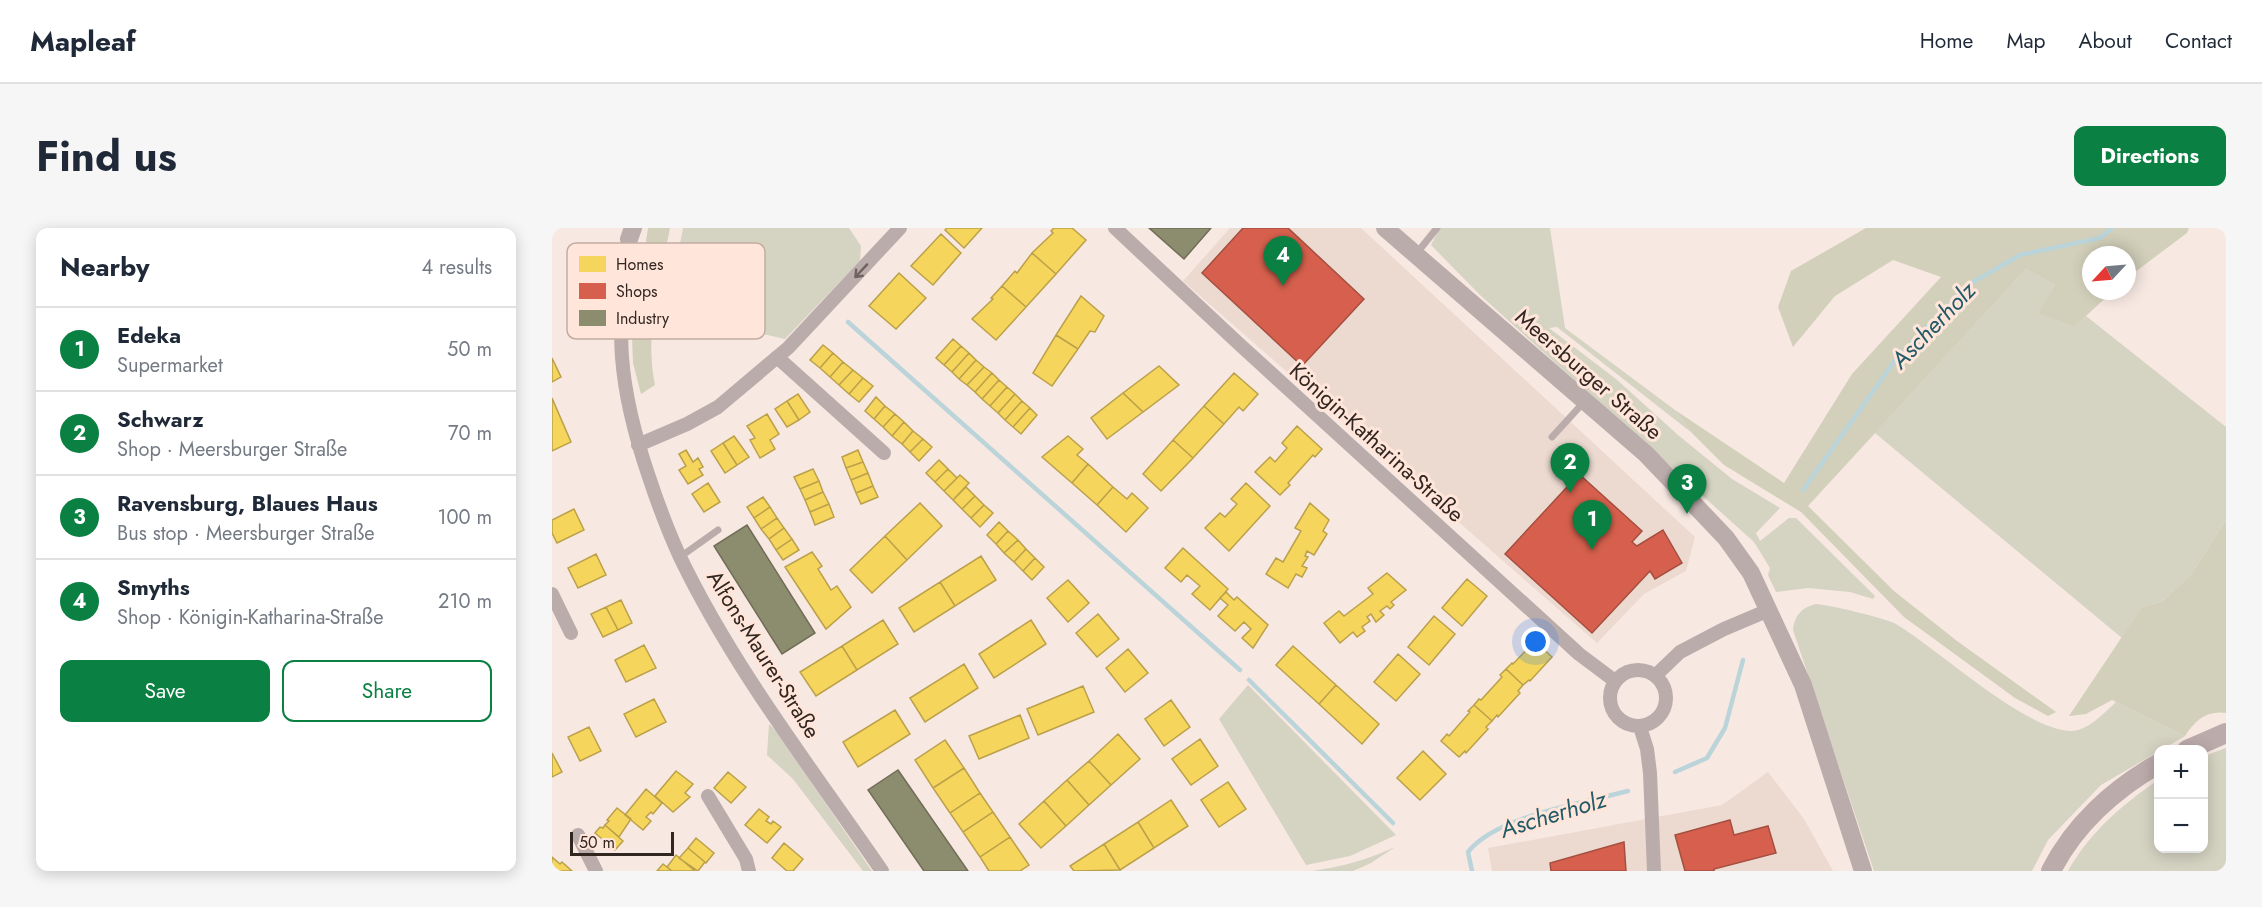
<!DOCTYPE html>
<html lang="en">
<head>
<meta charset="utf-8">
<style>
  :root { --surface:#fff; --page:#f6f6f7; --text:#1f2937; --muted:#747a83; --line:#e0e1e3; --accent:#0b8043 }
  body { margin:0; font-family:Jost,sans-serif; background:var(--page); color:var(--text) }
  .controls { position:absolute; right:18px; bottom:18px; display:grid; overflow:hidden; border-radius:12px; box-shadow:0 3px 15px #0003 }
  .controls button { width:54px; height:54px; display:grid; place-items:center; padding:0; border:0; border-bottom:2px solid var(--line); background:var(--surface); color:var(--text); font:30px sans-serif }
  .compass { position:absolute; left:1530px; top:18px; width:54px; height:54px; border-radius:50%; background:var(--surface); box-shadow:0 3px 15px #0003; rotate:244deg }
  .scale { position:absolute; left:18px; bottom:15px; width:104px; box-sizing:border-box; padding-left:6px; border:3px solid #322621; border-top:0; font-size:16px; line-height:21px; white-space:nowrap; color:#322621; -webkit-text-stroke:4px #ffe5da; paint-order:stroke }
  .you { position:absolute; left:984px; top:414px; width:21px; height:21px; margin:-15px; border:4px solid #fff; border-radius:50%; background:#1a73e8; box-shadow:0 0 0 9px #1a73e833 }
  .badge { display:grid; place-items:center; width:39px; height:39px; border-radius:50%; background:var(--accent); color:#fff; font-size:20px; font-weight:700 }
  .pin { position:absolute; translate:-50% -50px; filter:drop-shadow(0 2px 3px #0008) }
  .pin::after { content:''; position:absolute; top:32px; width:21px; height:18px; background:inherit; clip-path:polygon(0 0,100% 0,50% 100%) }
  .list { margin:0; padding:0; list-style:none }
  h2 { display:flex; justify-content:space-between; align-items:center; height:78px; margin:0; padding:0 24px; font-size:26px }
  h2 small { font-size:20px; font-weight:400; color:var(--muted) }
  .list li { display:grid; grid-template-columns:39px 1fr auto; gap:18px; align-items:center; box-sizing:border-box; height:84px; padding:0 24px; border-top:2px solid var(--line) }
  .list b { display:block; font-size:22px; white-space:nowrap }
  .list p { margin:0; font-size:20px; white-space:nowrap; color:var(--muted) }
  .list em { font-size:20px; font-style:normal; color:var(--muted) }
  .actions { display:flex; gap:12px; padding:18px 24px }
  .actions a { flex:1; padding:14px 0; border:2px solid var(--accent); border-radius:12px; text-align:center; font-size:21px; color:var(--accent) }
  .actions .main { background:var(--accent); color:#fff }
  .map { position:relative; flex:none; width:1674px; height:643px; overflow:hidden; border-radius:12px }
  header { display:flex; align-items:center; gap:36px; box-sizing:border-box; height:84px; padding:0 30px; background:var(--surface); border-bottom:2px solid var(--line) }
  header strong { font-size:28px }
  nav { display:flex; gap:33px; margin-inline-start:auto; font-size:21px }
  .intro { display:flex; align-items:center; justify-content:space-between; box-sizing:border-box; height:144px; padding:0 36px }
  h1 { margin:0; font-size:42px }
  .button { padding:15px 27px; border-radius:12px; background:var(--accent); color:#fff; font-size:21px; font-weight:700 }
  main { display:flex; gap:36px; padding:0 36px }
  aside { flex:1; background:var(--surface); border-radius:12px; box-shadow:0 3px 15px #0003 }
  .map>svg:first-child { display:block }
</style>
</head>
<body>
<header>
<strong>Mapleaf</strong>
<nav><a>Home</a><a>Map</a><a>About</a><a>Contact</a></nav>
</header>
<div class="intro"><h1>Find us</h1><a class="button">Directions</a></div>
<main>
<aside>
<h2>Nearby<small>4 results</small></h2>
<ul class="list">
<li><span class="badge">1</span><div><b>Edeka</b><p>Supermarket</p></div><em>50 m</em></li>
<li><span class="badge">2</span><div><b>Schwarz</b><p>Shop · Meersburger Straße</p></div><em>70 m</em></li>
<li><span class="badge">3</span><div><b>Ravensburg, Blaues Haus</b><p>Bus stop · Meersburger Straße</p></div><em>100 m</em></li>
<li><span class="badge">4</span><div><b>Smyths</b><p>Shop · Königin-Katharina-Straße</p></div><em>210 m</em></li>
</ul>
<div class="actions"><a class="main">Save</a><a>Share</a></div>
</aside>
<div class="map">
<svg width="1674" height="643" viewBox="0 0 1674 643">
  <rect width="100%" height="100%" fill="#f7e8e2"/>
  <path fill="#ecdad0" d="M678 0H809L1143 309 1134 343 1092 366 1045 415 631 53Z
    M1216 544 1252 591 1281 643H940L936 620 1170 577Z"/>
  <path fill="#d5d3c2" d="M131 0H297L309 18 308 33 233 111 211 106 141 42 127 21Z
    M888 0H998L1013 100 1123 182 1140 205 1005 99 997 100 1064 151 1126 207 1180 251 1228 280 1204 305 1208 313 1237 290H1244L1323 368 1321 371 1298 364 1256 360 1224 364 1216 347 1218 340 1202 314 928 67 879 17Z
    M1474 41 1503 57 1487 85 1522 99 1534 88 1674 199V292L1640 345 1610 374 1590 379 1570 410 1323 205Z
    M1264 376C1278 377 1333 390 1344 396 1386 421 1474 503 1519 503 1536 503 1552 485 1564 474L1633 508 1549 557 1496 612 1480 643H1322L1241 402C1242 388 1250 379 1264 376Z
    M696 457 844 607 798 628 754 637 667 491Z
    M217 496 224 503 320 643H311L241 551 215 527Z
    M1674 520V643H1516C1538 604 1570 577 1606 552V620H1652V528Z
    M843 619 819 635 801 643H761C792 638 815 632 843 619Z"/>
  <path fill="#d2d0ba" d="M96 0H118C108 52 92 104 103 157L89 166 81 135 80 109Z
    M1314 0H1637L1635 5 1575 50V27H1539V63H1561L1522 99 1486 85 1503 57 1474 41 1256 278 1342 363 1405 413 1504 484 1496 488 1463 470 1352 389 1249 284 1172 237 1140 205 1123 182 1232 255 1300 146 1389 49 1341 32 1283 68 1241 119 1226 79 1239 43Z
    M1674 292V485C1655 482 1643 492 1633 508L1560 472 1534 486 1517 488 1590 379 1610 374 1640 345Z"/>
  <path fill="#f6d55c" stroke="#bba04a" stroke-width="1.5" d="M395 0H430L412 20 393 2Z
    M502 0H520L534 12 504 46 480 25 501 5 499 3Z
    M389 6 409 25 381 57 359 38Z
    M480 25 504 46 474 79 450 58 463 43 465 45Z
    M347 45 374 70 344 101 317 78Z
    M450 58 474 79 444 112 420 91 441 71 439 70Z
    M529 68 552 88 543 104 538 103 526 121 504 107Z
    M504 107 526 121 500 158 481 145Z
    M401 111 409 118 392 137 384 130Z
    M271 117 281 125 268 140 258 132Z
    M409 118 417 125 400 144 392 137Z
    M281 125 291 134 278 149 268 140Z
    M417 125 424 132 407 151 400 144Z
    M0 130 9 149 0 154Z
    M424 132 432 139 415 157 407 151Z
    M291 134 301 142 287 157 278 149Z
    M607 138 627 157 591 184 571 165Z
    M432 139 440 145 423 164 415 157Z
    M301 142 311 150 297 166 287 157Z
    M440 145 447 152 430 171 423 164Z
    M682 145 706 166 691 183 687 179 672 196 652 178Z
    M311 150 321 158 307 174 297 166Z
    M447 152 455 159 438 178 430 171Z
    M455 159 463 166 446 185 438 178Z
    M571 165 591 184 555 211 539 190Z
    M246 166 258 184 247 192 235 173Z
    M463 166 470 173 453 192 446 185Z
    M324 169 333 178 322 191 313 183Z
    M0 170 19 214 0 223Z
    M235 173 247 192 235 199 223 181Z
    M470 173 478 180 461 199 453 192Z
    M333 178 343 186 331 199 322 191Z
    M652 178 672 196 641 230 621 212Z
    M478 180 485 187 469 206 461 199Z
    M215 186 227 206 218 212 223 221 208 230 198 212 203 210 195 198Z
    M343 186 352 194 340 208 331 199Z
    M352 194 361 203 350 216 340 208Z
    M745 198 770 221 763 229 761 227 736 255 738 257 728 267 703 244 718 229 723 234 735 220 730 215Z
    M361 203 371 211 358 224 350 216Z
    M182 208 197 229 185 237 171 215Z
    M516 208 531 221 525 227 536 236 520 255 490 229Z
    M371 211 380 219 367 233 358 224Z
    M621 212 641 230 609 263 591 246Z
    M171 215 185 237 173 245 159 223Z
    M134 222 141 234 146 230 151 239 147 241 151 247 136 256 127 242 134 238 127 226Z
    M306 222 311 234 294 240 290 229Z
    M387 232 396 241 383 254 374 245Z
    M311 234 316 245 299 252 294 240Z
    M536 236 561 259 545 277 520 255Z
    M261 241 267 253 248 261 242 249Z
    M396 241 405 250 392 263 383 254Z
    M316 245 321 258 304 265 299 252Z
    M408 247 417 255 401 272 392 263Z
    M267 253 271 264 253 272 248 261Z
    M156 255 168 274 152 284 140 266Z
    M694 255 718 278 677 323 653 300 668 285 673 289 685 276 679 271Z
    M321 258 326 269 309 276 304 265Z
    M414 259 423 268 410 281 401 272Z
    M561 259 575 271 580 265 596 280 574 304 545 277Z
    M271 264 277 276 258 284 253 272Z
    M423 268 432 277 419 290 410 281Z
    M211 269 218 279 202 290 195 279Z
    M368 275 390 298 355 332 333 308Z
    M758 275 777 292 771 303 775 306 762 327 755 323 753 328 756 329 750 338 755 340 750 349 744 346 736 360 714 346 724 330 731 334 749 303 743 300Z
    M277 276 282 289 263 297 258 284Z
    M432 277 441 285 428 299 419 290Z
    M218 279 225 290 209 301 202 290Z
    M22 281 32 302 5 315 0 305V292Z
    M225 290 232 300 217 311 209 301Z
    M447 294 456 303 444 316 435 307Z
    M232 300 240 311 224 322 217 311Z
    M456 303 466 312 452 325 444 316Z
    M333 308 355 332 320 365 298 342Z
    M240 311 247 322 231 332 224 322Z
    M466 312 474 321 462 334 452 325Z
    M631 320 676 361 658 382 640 366 648 358 635 347 629 354 613 340Z
    M474 321 483 330 471 343 462 334Z
    M260 324 270 338 266 341 279 362 285 358 299 379 274 401 233 339Z
    M44 326 54 347 26 360 16 340Z
    M429 328 444 352 403 378 388 354Z
    M483 330 492 339 480 352 471 343Z
    M835 345 854 362 839 374 842 377 838 381 835 378 828 383 832 387 824 394 819 386 815 389 818 393 810 399 813 403 805 409 801 404 788 415 772 395 787 383 792 388 821 366 816 360Z
    M915 351 935 368 910 398 890 380Z
    M516 352 537 375 516 394 495 370Z
    M388 354 403 378 362 404 347 380Z
    M674 364 682 372 685 369 716 397 701 420 690 410 699 401 692 394 683 403 666 388 676 377 668 370Z
    M69 372 80 395 66 402 54 379Z
    M54 379 66 402 51 409 39 386Z
    M546 386 567 411 545 429 524 405Z
    M882 388 903 406 877 437 856 419Z
    M331 392 346 416 305 442 290 418Z
    M479 392 494 416 442 450 427 426Z
    M983 413 1000 429 978 453 977 452 971 457 954 441 960 435 961 436Z
    M92 417 104 440 74 454 63 432Z
    M290 418 305 442 264 468 248 444Z
    M741 418 784 457 767 476 724 437Z
    M576 421 596 445 573 464 554 440Z
    M846 426 868 446 844 473 822 454Z
    M412 436 426 460 373 494 358 470Z
    M954 441 971 457 966 463 968 465 946 489 945 487 940 493 922 477 927 471 929 472 950 449 948 447Z
    M784 457 827 496 810 516 767 476Z
    M531 458 542 484 486 507 475 481Z
    M102 471 114 494 84 509 72 486Z
    M619 472 638 499 612 518 593 491Z
    M922 477 940 493 934 499 936 501 914 525 913 523 907 529 889 513 895 506 897 508 918 484 916 483Z
    M343 482 358 506 306 539 291 514Z
    M468 487 477 510 427 531 417 508Z
    M37 499 49 523 28 533 16 509Z
    M566 506 588 531 559 557 537 533Z
    M648 511 666 538 639 557 620 531Z
    M393 512 412 540 381 560 363 532Z
    M871 523 894 546 868 572 845 550Z
    M0 525 10 544 0 549Z
    M537 533 559 557 537 577 515 552Z
    M412 540 428 565 398 585 381 560Z
    M124 543 141 556 133 565 138 569 121 584 103 568Z
    M176 544 194 559 179 575 162 560Z
    M515 552 537 577 514 598 492 573Z
    M676 554 694 581 667 599 649 572Z
    M94 561 110 575 101 586 99 584 94 589 99 593 91 602 73 587Z
    M428 565 441 584 411 604 398 585Z
    M619 572 636 598 602 620 586 594Z
    M492 573 514 598 489 620 467 596Z
    M65 580 79 591 67 609 53 597 57 593 55 592Z
    M207 581 217 589 214 593 219 596 221 593 229 599 215 615 193 597Z
    M441 584 458 609 428 629 411 604Z
    M586 594 602 620 568 642 552 616Z
    M53 597 71 613 63 622 43 605 48 599 51 600Z
    M458 609 477 637 468 643H437L428 629Z
    M144 610 162 625 154 635 136 620Z
    M232 615 251 631 241 643H235L220 630Z
    M552 616 568 642 522 643 518 638Z
    M136 620 153 634 146 643 127 630Z
    M124 627 143 643H120L115 639Z
    M0 629 8 636 10 634 20 643H0Z
    M111 636 115 639 120 643H105Z"/>
  <path fill="#d6604d" stroke="#a54f40" stroke-width="1.5" d="M691 0H736L812 71 750 138 650 45Z
    M1027 246 1090 303 1080 314 1085 318 1111 302 1130 335 1103 351 1098 343 1040 405 953 326Z
    M1178 592 1182 607 1216 598 1224 625 1162 641V643H1133L1123 607Z
    M1072 614 1074 643H999L998 635Z"/>
  <path fill="#8c8c6e" stroke="#716d57" stroke-width="1.5" d="M597 0H659L632 31Z
    M195 297 263 405 230 426 162 318Z
    M346 542 416 643H372L316 562Z"/>
  <g fill="none" stroke-linecap="round" stroke-linejoin="round">
    <path stroke="#bad4da" stroke-width="4.5" d="M296 94 688 442
      M1251 262 1344 131 1416 57 1468 27 1548 10 1560 0
      M697 452 841 595
      M1123 544 1155 530 1173 500 1191 432
      M920 643 916 624C944 588 1032 575 1076 563"/>
    <path stroke="#bbacac" stroke-width="7" d="M864 26 885 0
      M1000 209 1032 174
      M128 329 166 302"/>
    <path stroke="#bbacac" stroke-width="14" d="M563 0 686 115 1027 426 1063 453
      M77 11C73 50 67 90 70 129 73 170 84 211 97 249 106 276 116 303 128 329 182 441 260 541 330 643
      M225 129 332 225
      M86 217 135 196 166 179 236 120 348 0
      M0 366 19 405
      M1058 470a28 28 0 1 1 56 0a28 28 0 1 1-56 0Z
      M1104 447 1128 424 1172 401 1217 382
      M1088 499 1095 521 1098 545 1102 643
      M156 568 194 631 197 643
      M26 607 44 643"/>
    <path stroke="#bbacac" stroke-width="18" d="M833 0 1094 226 1174 310 1199 345 1251 457 1311 643
      M77 11 81 0"/>
    <path stroke="#bbabaa" stroke-width="20" d="M1635 522 1674 505
      M1499 643C1522 597 1562 561 1606 536"/>
  </g>
  <defs><path id="oneway-shaft" d="M-6 0H5M1.5-3L5.5 0L1.5 3" fill="none" stroke-width="1.6" stroke-linecap="round" stroke-linejoin="round" transform="scale(1.5)"/></defs>
  <use stroke="#706260" href="#oneway-shaft" transform="translate(309 43) rotate(133)"/>
  <g text-anchor="middle" dominant-baseline="central" stroke-width="6" stroke-linejoin="round" paint-order="stroke">
    <g font-size="22" fill="#322621" stroke="#ffe5da">
      <text transform="translate(1037 146) rotate(41)">Meersburger Straße</text>
      <text transform="translate(825 214) rotate(42)">Königin-Katharina-Straße</text>
      <text transform="translate(212 426) rotate(58)">Alfons-Maurer-Straße</text>
    </g>
    <g font-size="24" font-style="italic" fill="#205b67" stroke="#ffe5da">
      <text transform="translate(1381 97) rotate(-46)">Ascherholz</text>
      <text transform="translate(1001 586) rotate(-17)">Ascherholz</text>
    </g>
  </g>
  <rect x="15" y="15" width="198" height="96" rx="9" fill="#ffe5da" stroke="#c2aca2" stroke-width="1.5"/>
  <rect x="27" y="28" width="27" height="16" fill="#f6d55c"/>
  <rect x="27" y="55" width="27" height="16" fill="#d6604d"/>
  <rect x="27" y="82" width="27" height="16" fill="#8c8c6e"/>
  <g font-size="16" fill="#322621">
    <text x="64" y="42">Homes</text>
    <text x="64" y="69">Shops</text>
    <text x="64" y="96">Industry</text>
  </g>
</svg>
<div class="controls">
<button>+</button>
<button>−</button>
</div>
<svg class="compass" viewBox="-18 -18 36 36"><path d="M0-13l5 13h-10z" fill="#e53935"/><path d="M0 13l5-13h-10z" fill="#747a83"/></svg>
<div class="scale">50 m</div>
<div class="you"></div>
<div class="pin badge" style="left:1040px;top:322px">1</div>
<div class="pin badge" style="left:1018px;top:265px">2</div>
<div class="pin badge" style="left:1135px;top:286px">3</div>
<div class="pin badge" style="left:731px;top:58px">4</div>
</div>
</main>
</body>
</html>
